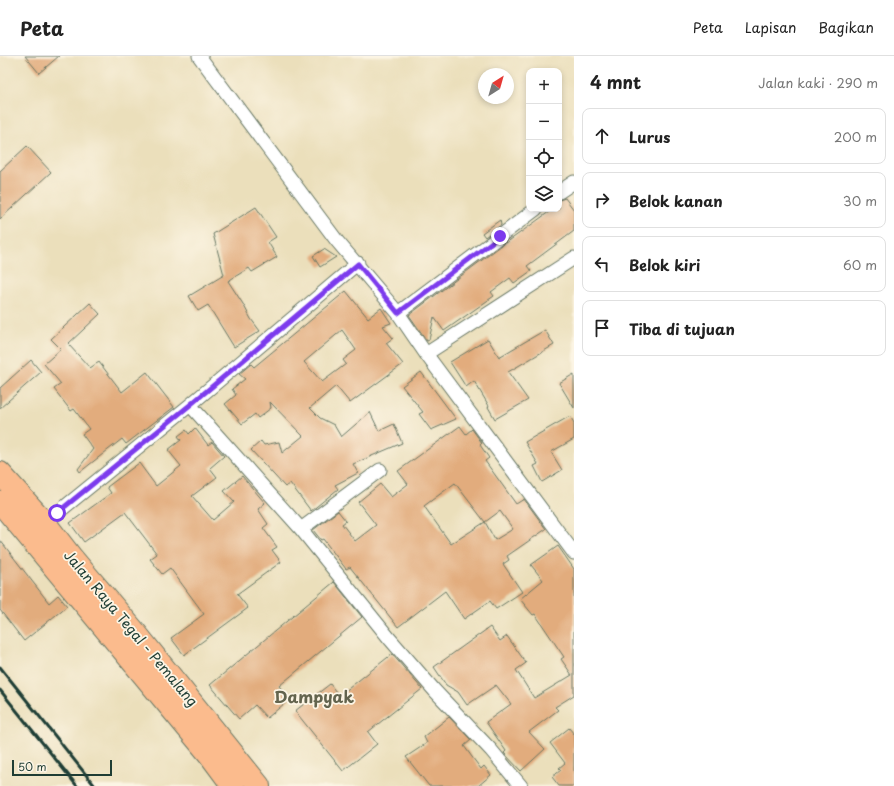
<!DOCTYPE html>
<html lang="id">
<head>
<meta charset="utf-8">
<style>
  :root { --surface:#fff; --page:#f6f6f6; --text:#222; --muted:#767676; --line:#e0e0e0 }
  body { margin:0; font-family:"Playpen Sans",sans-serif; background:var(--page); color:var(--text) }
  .controls { position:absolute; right:12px; top:12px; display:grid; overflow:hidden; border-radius:8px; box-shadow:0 2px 6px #0003 }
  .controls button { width:36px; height:36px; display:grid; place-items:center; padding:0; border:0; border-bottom:1px solid var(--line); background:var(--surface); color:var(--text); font:20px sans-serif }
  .compass { position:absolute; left:478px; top:12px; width:36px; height:36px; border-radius:50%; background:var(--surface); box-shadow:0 2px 6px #0003; rotate:37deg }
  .scale { position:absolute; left:12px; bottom:10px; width:100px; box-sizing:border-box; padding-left:4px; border:2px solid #1f3d34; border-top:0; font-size:11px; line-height:14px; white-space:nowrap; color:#1f3d34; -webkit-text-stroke:3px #fcf5e5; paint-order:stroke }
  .stop { position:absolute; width:12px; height:12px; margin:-9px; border:3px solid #7c3aed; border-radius:50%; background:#fff }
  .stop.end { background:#7c3aed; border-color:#fff; box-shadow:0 1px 4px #0008 }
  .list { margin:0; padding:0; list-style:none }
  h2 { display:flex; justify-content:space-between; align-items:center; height:52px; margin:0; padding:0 16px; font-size:17px }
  h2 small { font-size:13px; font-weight:400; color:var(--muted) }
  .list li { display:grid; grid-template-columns:26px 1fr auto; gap:12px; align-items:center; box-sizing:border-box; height:56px; margin:0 8px 8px; padding:0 8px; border:1px solid var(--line); border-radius:8px }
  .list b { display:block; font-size:15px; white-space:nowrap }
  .list em { font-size:13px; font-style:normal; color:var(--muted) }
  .icon { flex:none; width:22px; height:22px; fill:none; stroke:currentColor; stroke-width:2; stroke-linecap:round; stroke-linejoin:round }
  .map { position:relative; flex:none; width:574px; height:730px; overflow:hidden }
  header { display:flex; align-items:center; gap:24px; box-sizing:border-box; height:56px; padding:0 20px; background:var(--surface); border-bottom:1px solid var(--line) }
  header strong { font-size:19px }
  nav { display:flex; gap:22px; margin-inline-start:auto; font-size:14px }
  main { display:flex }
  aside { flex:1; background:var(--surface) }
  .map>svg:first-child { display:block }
</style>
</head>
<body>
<header>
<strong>Peta</strong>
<nav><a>Peta</a><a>Lapisan</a><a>Bagikan</a></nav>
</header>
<main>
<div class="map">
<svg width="574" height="730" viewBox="0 0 574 730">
  <rect width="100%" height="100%" fill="#fcf5e5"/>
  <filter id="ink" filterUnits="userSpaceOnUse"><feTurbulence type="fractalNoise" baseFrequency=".025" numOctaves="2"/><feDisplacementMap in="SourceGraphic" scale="8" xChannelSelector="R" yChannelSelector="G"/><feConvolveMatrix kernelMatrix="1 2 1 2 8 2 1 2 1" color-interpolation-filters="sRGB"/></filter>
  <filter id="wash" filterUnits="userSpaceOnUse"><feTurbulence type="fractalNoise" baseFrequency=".012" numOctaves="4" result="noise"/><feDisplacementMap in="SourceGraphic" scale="16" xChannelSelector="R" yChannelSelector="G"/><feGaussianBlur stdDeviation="0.9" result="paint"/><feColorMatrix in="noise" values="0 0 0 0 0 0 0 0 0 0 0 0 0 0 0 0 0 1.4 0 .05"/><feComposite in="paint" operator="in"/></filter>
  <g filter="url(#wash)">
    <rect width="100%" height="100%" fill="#ebdfbb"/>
    <g id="blocks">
      <path fill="#e2ac7d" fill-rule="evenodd" d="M25 0H59L39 17Z
        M27 90 51 116 0 163V115Z
        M565 142 574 154V175L527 210 531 215 514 227 510 222 491 236 494 240 444 275 434 261 429 284 427 285 409 259 506 186V187L553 153H559V144Z
        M256 151 276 181 268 186 277 201 252 216 249 212 228 225 243 248 251 263 260 275 234 291 208 249 198 255 189 240 224 219 213 178Z
        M500 164 501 169 485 181 482 177Z
        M324 193 336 201 320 211 313 200Z
        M346 235 368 262 381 252 391 267 383 270 393 282 386 287 403 308 350 347 336 330 310 352 320 362 334 369 341 381 370 356 379 375 394 368 402 387 353 408 358 417 335 429 338 433 311 455 290 427 285 431 251 394 261 385 264 389 279 386 282 397 303 380 270 346 271 352 258 362 255 358 242 368 225 348 236 339 232 333 245 323 239 318 251 308 254 311ZM342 274 356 294 343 304 346 308 322 326 304 306Z
        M90 247 100 258 68 288 90 312 99 306 122 336 147 316 174 351 126 388 122 383 80 416 78 413 93 393 82 378 89 373 74 353 71 355 54 333 61 328 44 308 61 293 51 283Z
        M545 274 554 289 508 316 528 344 495 363 488 351 489 350 474 325 466 331 450 306 488 283 499 301Z
        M31 304 41 316 0 352V332Z
        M421 316 456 363 431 374 419 358 423 356 402 330Z
        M574 318V352L559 327Z
        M570 360 574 367V383L551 396 562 414 542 426 534 410 538 408 525 386Z
        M460 370 466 378 472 373 482 387 480 389 489 402 485 405 516 448 524 443 546 473 507 500 509 504 503 508 522 536 496 553 490 545 464 563 445 535 398 571 350 511 346 513 323 483 321 484 313 474 338 455 346 465 342 468 355 485 376 469 358 446 380 428 391 441 408 428 398 415ZM455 427 485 466 451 488 424 450ZM500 455 513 473 495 484 485 466Z
        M195 372 208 389 212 386 224 400 210 412 217 421 192 440 213 464 234 446 224 435 242 420 265 447 258 453 268 468 263 472 277 491 272 494 281 506 237 538 248 552 184 599 171 582 204 558 170 512 162 518 150 503 157 498 125 456 84 486 70 467 111 437 107 431 139 407 156 430 181 410 168 394 181 384 178 380 186 374 189 378Z
        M0 484 49 547 58 539 67 550 24 585 0 554Z
        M558 490 574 513V639L555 651 558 654 529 676 545 693 521 715 504 697 506 695 486 666 511 648 496 629 467 649 458 636 446 629 434 611 490 571 500 585 507 580 526 607 516 614 534 642 572 619 561 603 564 601 535 558 533 559 520 543 543 524 531 509Z
        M334 526 362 561 279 630 290 643 267 662 255 649 239 663 210 629Z
        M392 598 422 633 368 676 377 688 343 715 295 655 330 628 339 640Z
        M449 661 471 684 464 690 472 701 481 713 484 710 491 719 478 730H429L406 701 427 687 424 681Z
        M569 672 574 678V730H559L552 721 561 714 559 712 565 707 550 687Z"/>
    </g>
  </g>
  <g filter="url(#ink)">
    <use href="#blocks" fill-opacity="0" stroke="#667663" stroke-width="1"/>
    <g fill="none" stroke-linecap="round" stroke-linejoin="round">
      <g stroke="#667663" stroke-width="15">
        <path id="minor" d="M199 0 337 185 398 257 426 298 574 497
          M559 136 574 126
          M398 257 536 153
          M426 298 574 202
          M190 349 301 473 389 582 435 635 491 694 521 730
          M40 471 190 349 358 207
          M301 473 380 414"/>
      </g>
      <g stroke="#667663" stroke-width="24">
        <path id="trunk" d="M0 417 45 467 72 502 135 576 259 730
          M0 446 210 699 233 730"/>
      </g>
      <use href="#minor" stroke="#fff" stroke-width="13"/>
      <use href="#trunk" stroke="#fbbb8d" stroke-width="22"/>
      <path stroke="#1f3d34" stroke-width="3" d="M0 611 95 730
        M0 634 77 730"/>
    </g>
  </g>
  <g fill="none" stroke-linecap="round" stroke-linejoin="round" filter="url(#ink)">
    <path stroke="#7c3aed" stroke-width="5" d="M57 457 190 349 358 208 398 257 500 180"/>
  </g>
  <g text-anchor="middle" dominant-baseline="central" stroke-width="3.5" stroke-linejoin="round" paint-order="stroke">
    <g font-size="14" fill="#1f3d34" stroke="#fcf5e5">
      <text transform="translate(131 572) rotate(50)">Jalan Raya Tegal - Pemalang</text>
    </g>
    <g font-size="16" font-weight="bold" fill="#63644e" stroke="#fcf5e5">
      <text x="314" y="640">Dampyak</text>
    </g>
  </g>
</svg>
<div class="controls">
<button>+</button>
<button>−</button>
<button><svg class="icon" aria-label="locate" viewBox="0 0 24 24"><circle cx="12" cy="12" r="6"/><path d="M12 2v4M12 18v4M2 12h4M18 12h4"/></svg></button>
<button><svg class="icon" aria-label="layers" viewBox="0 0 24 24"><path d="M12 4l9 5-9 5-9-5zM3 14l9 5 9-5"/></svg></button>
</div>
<svg class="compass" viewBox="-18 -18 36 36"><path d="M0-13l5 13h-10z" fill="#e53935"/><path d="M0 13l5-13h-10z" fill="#767676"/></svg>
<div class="scale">50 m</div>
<div class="stop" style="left:57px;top:457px"></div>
<div class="stop end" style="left:500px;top:180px"></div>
</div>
<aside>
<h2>4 mnt<small>Jalan kaki · 290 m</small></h2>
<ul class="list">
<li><svg class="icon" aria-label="ahead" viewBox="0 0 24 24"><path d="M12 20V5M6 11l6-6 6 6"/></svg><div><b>Lurus</b></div><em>200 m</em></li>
<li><svg class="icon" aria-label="right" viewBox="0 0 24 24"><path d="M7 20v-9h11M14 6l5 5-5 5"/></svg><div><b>Belok kanan</b></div><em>30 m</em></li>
<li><svg class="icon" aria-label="left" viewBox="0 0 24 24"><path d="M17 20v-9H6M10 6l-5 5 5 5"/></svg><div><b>Belok kiri</b></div><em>60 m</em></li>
<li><svg class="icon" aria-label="arrive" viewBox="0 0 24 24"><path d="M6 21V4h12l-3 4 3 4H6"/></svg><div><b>Tiba di tujuan</b></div></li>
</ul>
</aside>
</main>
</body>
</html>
